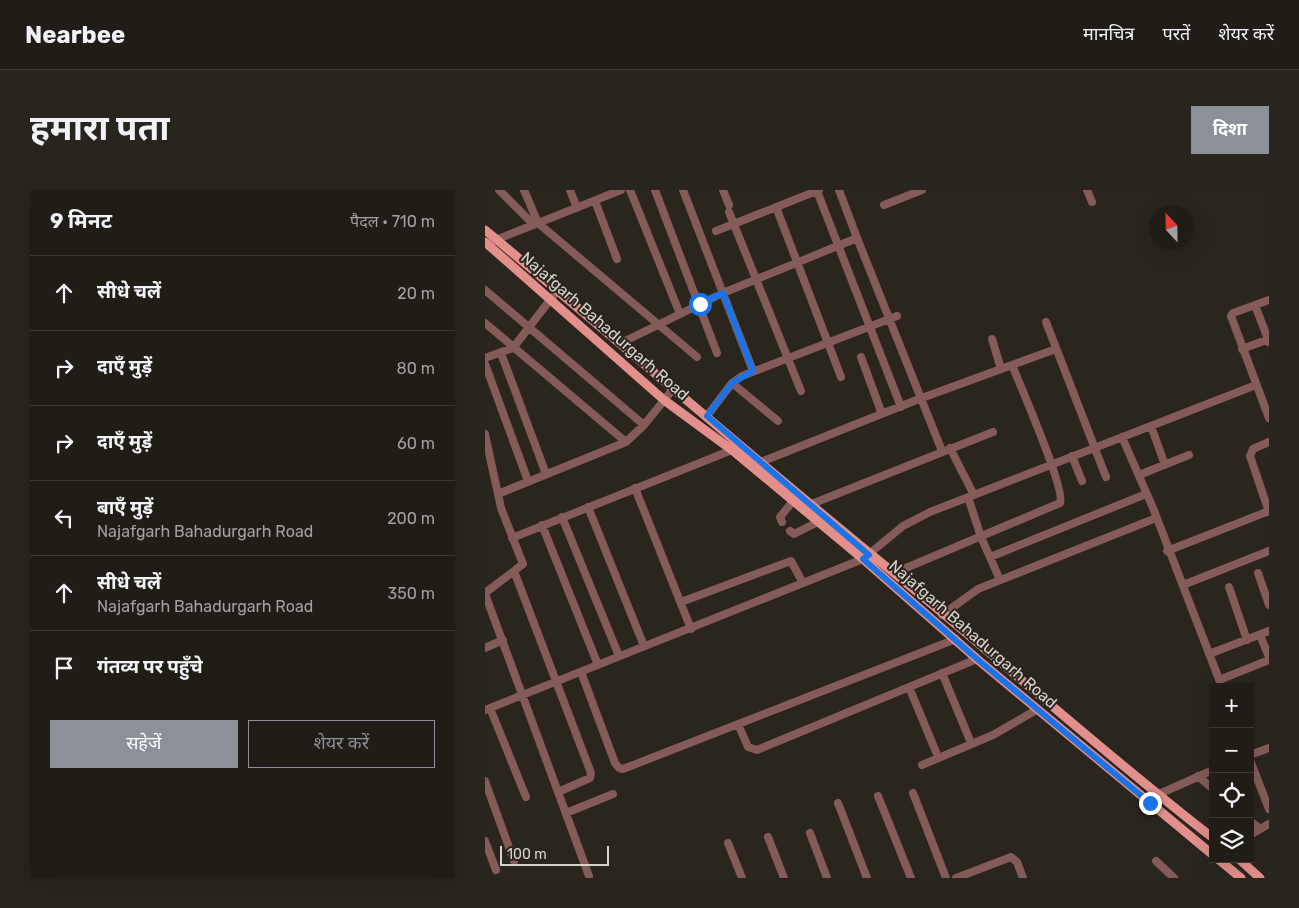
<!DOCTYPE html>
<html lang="hi">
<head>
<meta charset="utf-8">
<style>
  :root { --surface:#201c16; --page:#28251f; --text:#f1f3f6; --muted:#a2a1a1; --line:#3d3a35; --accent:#8c9099 }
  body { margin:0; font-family:Rubik,"Noto Sans Devanagari",sans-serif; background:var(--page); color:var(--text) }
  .controls { position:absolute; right:15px; bottom:15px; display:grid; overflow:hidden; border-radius:0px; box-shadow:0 5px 20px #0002 }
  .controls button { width:45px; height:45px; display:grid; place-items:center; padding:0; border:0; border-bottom:1px solid var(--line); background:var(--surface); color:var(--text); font:25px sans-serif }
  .compass { position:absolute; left:664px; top:15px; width:45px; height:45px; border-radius:50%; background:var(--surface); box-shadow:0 5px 20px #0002; rotate:338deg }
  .scale { position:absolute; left:15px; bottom:12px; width:109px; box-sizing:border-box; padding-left:5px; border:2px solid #d7d3ce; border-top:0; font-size:14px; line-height:18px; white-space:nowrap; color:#d7d3ce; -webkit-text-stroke:4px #2a251d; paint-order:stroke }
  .stop { position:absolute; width:15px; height:15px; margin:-11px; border:4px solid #1a73e8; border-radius:50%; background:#fff }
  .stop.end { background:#1a73e8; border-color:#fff; box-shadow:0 1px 5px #0008 }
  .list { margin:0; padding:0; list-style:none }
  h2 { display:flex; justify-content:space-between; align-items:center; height:65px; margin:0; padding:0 20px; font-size:21px }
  h2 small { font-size:16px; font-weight:400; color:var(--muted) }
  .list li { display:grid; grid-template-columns:32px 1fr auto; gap:15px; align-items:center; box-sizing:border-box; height:75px; padding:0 20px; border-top:1px solid var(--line) }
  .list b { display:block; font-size:19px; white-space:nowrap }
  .list p { margin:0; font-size:16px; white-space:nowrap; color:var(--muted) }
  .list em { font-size:16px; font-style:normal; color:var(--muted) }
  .actions { display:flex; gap:10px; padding:15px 20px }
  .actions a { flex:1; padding:11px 0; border:1px solid var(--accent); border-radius:0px; text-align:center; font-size:18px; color:var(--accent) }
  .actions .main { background:var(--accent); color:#fff }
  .icon { flex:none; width:28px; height:28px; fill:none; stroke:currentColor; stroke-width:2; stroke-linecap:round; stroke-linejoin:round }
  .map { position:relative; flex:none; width:784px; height:688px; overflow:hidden; border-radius:0px }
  header { display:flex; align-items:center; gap:30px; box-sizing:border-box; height:70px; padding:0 25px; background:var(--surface); border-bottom:1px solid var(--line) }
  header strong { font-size:24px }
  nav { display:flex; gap:28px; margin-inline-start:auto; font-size:18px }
  .intro { display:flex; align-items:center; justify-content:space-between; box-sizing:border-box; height:120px; padding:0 30px }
  h1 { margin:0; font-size:35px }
  .button { padding:12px 22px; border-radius:0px; background:var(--accent); color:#fff; font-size:18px; font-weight:700 }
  main { display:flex; gap:30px; padding:0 30px }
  aside { flex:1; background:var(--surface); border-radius:0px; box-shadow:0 5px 20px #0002 }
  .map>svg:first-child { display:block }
</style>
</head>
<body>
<header>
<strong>Nearbee</strong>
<nav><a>मानचित्र</a><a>परतें</a><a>शेयर करें</a></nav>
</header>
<div class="intro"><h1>हमारा पता</h1><a class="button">दिशा</a></div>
<main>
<aside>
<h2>9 मिनट<small>पैदल · 710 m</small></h2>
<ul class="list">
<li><svg class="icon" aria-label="ahead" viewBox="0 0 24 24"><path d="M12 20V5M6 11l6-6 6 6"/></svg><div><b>सीधे चलें</b></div><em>20 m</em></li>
<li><svg class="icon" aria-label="right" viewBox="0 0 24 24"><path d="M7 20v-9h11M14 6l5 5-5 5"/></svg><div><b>दाएँ मुड़ें</b></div><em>80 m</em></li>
<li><svg class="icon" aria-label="right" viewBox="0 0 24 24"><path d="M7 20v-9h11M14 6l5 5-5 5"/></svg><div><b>दाएँ मुड़ें</b></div><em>60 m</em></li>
<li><svg class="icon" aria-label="left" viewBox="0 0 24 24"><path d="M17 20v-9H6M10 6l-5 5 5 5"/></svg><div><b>बाएँ मुड़ें</b><p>Najafgarh Bahadurgarh Road</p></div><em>200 m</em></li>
<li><svg class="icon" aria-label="ahead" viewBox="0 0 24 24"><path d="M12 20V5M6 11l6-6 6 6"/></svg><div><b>सीधे चलें</b><p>Najafgarh Bahadurgarh Road</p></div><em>350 m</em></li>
<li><svg class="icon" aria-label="arrive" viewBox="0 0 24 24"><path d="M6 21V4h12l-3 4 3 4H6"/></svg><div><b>गंतव्य पर पहुँचे</b></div></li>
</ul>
<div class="actions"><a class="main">सहेजें</a><a>शेयर करें</a></div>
</aside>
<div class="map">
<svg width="784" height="688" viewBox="0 0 784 688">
  <rect width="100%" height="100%" fill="#2a251d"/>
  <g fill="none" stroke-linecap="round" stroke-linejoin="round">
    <path stroke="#855b59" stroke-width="8" d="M14 0 49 35
      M39 0 53 33 212 167
      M85 0 92 18
      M145 0 195 124
      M170 0 232 163
      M198 0 268 181
      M238 0 244 15
      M354 0 372 48
      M602 0 607 12
      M332 1 416 217
      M110 11 132 69
      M399 15 437 0
      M291 17 356 187
      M244 22 316 201
      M231 41 334 0
      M8 51 136 0
      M0 100 159 235
      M784 110 748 123 746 126 784 228
      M770 115 784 152
      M561 132 621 287
      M0 133 141 252
      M507 149 516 179
      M136 153 238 103 372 48 457 261
      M757 159 784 149
      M16 163 61 284
      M376 167 397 224
      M0 168 28 158 72 101
      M0 174 43 291
      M247 193 293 231
      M222 226 247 193 257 186 412 126
      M666 236 680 275
      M0 244 16 318 38 374 0 403
      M637 247 668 318 737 497
      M784 252 768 259 765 266 784 322
      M465 258 489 305
      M587 266 597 291
      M276 272 434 209 571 159
      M654 285 704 265
      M150 298 206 439
      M13 304 141 252 159 235 189 198
      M483 307 496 347 515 390
      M324 315 508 242
      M103 317 159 456
      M77 327 134 466
      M297 332 295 327 308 311
      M57 335 113 475
      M305 341 309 344 333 332
      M27 348 247 260
      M682 361 784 321
      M505 367 661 304
      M29 381 106 583 105 588 73 602 104 686
      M409 383 575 313C581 300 535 195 527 175
      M773 383 784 415
      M698 395 784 361
      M744 397 762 450
      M0 404 73 602
      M196 412 306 371 318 393
      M457 425 493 399 671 328
      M775 445 784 467
      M0 458 18 450
      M724 464 784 441
      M96 482 130 573 134 578 138 579 471 449
      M457 483 484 548
      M734 490 784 470
      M424 497 451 562
      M5 518 41 607
      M0 520 378 369 418 336 445 322 771 195
      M253 534 263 557 272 560 492 469
      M765 565 784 558
      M765 570 784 619
      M437 575 508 545 553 519
      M713 586 728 599
      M0 591 29 671
      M428 603 461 688
      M393 606 426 688
      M353 613 382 688
      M665 613 672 605 728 580
      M81 623 128 604
      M765 631 774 638
      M325 643 342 688
      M765 645 784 634
      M283 647 299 688
      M0 651 11 680
      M243 653 257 688
      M671 671 689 688
      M471 688 526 667 532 672 538 688"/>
    <path stroke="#e38f8b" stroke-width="9" d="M0 40C137 154 271 271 409 383 516 470 618 563 728 648
      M0 52 179 210 247 260 378 369 492 469 728 665
      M733 669 756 688
      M754 669 775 688"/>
  </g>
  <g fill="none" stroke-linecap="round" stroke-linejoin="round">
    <path stroke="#1a73e8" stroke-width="6" d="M215 114 238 103 268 181 247 193 222 226 384 365 378 369 492 469 665 613"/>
  </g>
  <g text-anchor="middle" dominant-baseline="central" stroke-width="4" stroke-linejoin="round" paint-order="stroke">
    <g font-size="16" fill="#d7d3ce" stroke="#2a251d">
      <text transform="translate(120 136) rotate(41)">Najafgarh Bahadurgarh Road</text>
      <text transform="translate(488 444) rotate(41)">Najafgarh Bahadurgarh Road</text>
    </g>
  </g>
</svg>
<div class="controls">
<button>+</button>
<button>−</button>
<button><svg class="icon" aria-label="locate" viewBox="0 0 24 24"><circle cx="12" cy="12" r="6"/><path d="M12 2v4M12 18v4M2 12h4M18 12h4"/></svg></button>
<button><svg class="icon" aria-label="layers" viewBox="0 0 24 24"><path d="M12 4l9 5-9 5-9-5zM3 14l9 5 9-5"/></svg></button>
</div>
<svg class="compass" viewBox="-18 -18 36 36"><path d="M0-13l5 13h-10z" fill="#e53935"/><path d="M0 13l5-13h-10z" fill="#a2a1a1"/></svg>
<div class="scale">100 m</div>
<div class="stop" style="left:215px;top:114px"></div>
<div class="stop end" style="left:665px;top:613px"></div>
</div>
</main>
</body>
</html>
